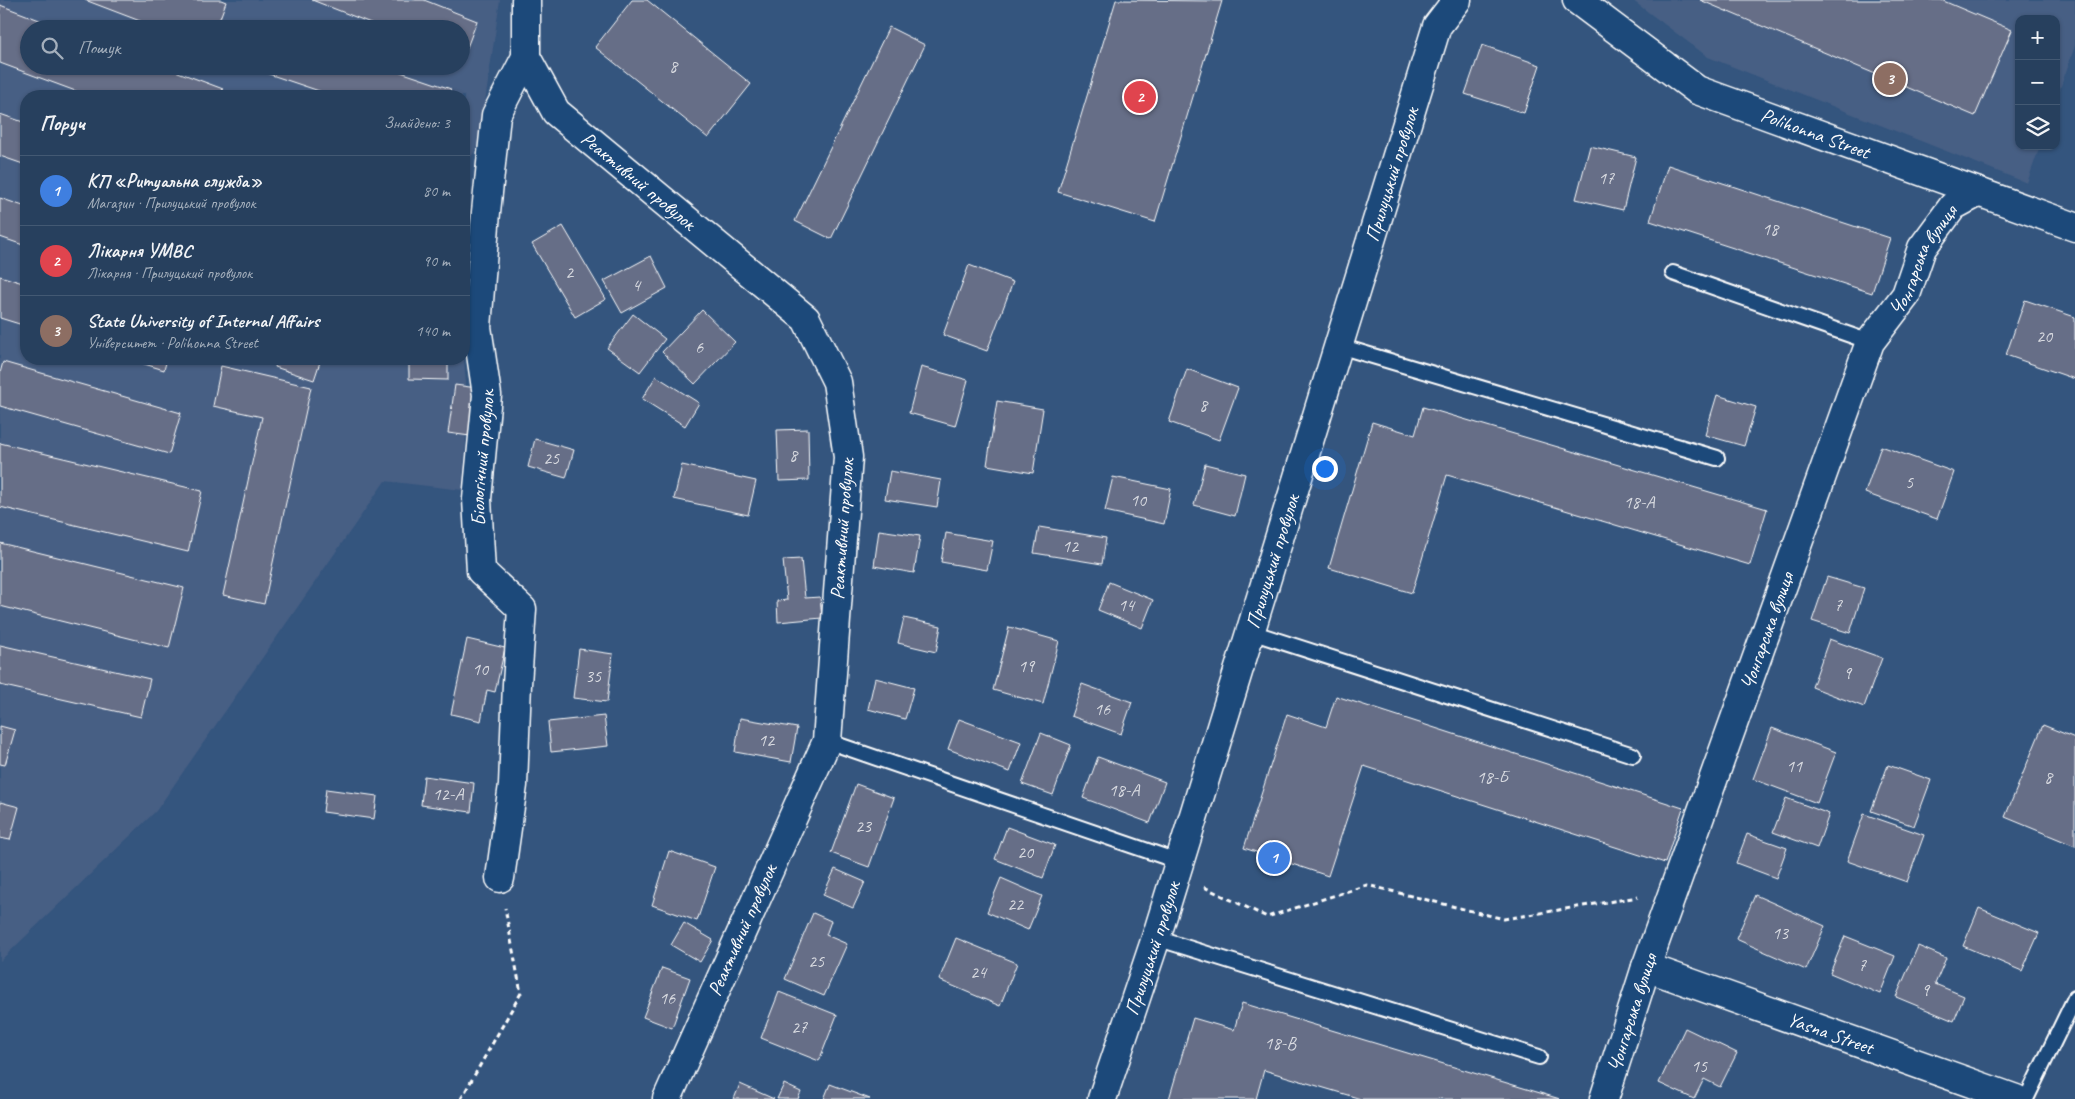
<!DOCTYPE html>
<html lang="uk">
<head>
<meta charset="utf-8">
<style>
  :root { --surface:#27405e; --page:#334b67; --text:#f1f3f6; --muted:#a4afbc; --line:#435973; --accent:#ff9aa2 }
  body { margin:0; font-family:Caveat,sans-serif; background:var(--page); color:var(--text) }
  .controls { position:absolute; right:15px; top:15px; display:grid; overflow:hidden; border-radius:10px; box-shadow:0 1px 4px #0004 }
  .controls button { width:45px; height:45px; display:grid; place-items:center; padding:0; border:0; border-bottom:1px solid var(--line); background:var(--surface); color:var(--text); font:25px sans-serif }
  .you { position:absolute; left:1324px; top:468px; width:18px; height:18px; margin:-12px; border:4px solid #fff; border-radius:50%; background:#1a73e8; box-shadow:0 0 0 8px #1a73e833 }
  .badge { display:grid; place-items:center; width:32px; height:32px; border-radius:50%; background:var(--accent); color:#fff; font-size:16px; font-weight:700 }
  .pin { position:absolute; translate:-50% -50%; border:2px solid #fff; box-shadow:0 1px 5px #0006 }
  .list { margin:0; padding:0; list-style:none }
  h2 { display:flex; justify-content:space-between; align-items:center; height:65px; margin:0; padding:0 20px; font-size:21px }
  h2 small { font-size:16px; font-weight:400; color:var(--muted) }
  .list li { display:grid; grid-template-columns:32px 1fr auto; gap:15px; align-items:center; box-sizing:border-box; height:70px; padding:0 20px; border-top:1px solid var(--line) }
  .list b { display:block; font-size:19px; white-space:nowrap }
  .list p { margin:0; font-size:16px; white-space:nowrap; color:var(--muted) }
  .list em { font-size:16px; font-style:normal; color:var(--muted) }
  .icon { flex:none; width:28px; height:28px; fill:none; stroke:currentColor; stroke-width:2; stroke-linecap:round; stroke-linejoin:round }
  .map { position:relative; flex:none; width:2075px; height:1099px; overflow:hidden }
  .search { position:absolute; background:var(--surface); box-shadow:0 1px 4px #0004; left:20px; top:20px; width:450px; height:55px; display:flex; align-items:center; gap:12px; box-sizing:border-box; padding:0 18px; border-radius:28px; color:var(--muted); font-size:19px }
  .panel { position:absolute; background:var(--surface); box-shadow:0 1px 4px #0004; left:20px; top:90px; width:450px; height:275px; border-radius:20px }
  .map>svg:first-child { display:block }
</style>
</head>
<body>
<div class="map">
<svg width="2075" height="1099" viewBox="0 0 2075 1099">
  <rect width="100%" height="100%" fill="#34557e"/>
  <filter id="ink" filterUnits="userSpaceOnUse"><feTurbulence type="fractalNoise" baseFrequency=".02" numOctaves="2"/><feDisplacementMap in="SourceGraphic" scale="10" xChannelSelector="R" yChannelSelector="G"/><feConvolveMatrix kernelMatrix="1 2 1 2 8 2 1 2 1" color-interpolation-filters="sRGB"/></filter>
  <g filter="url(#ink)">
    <path fill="#475f84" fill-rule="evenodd" d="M0 0H500L479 143 464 170V96H26V359H464L468 411 462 490 385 481 156 811 0 961ZM29 29H461V66H29Z
      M1632 0H2075V46L2056 100V19H2019V146H2040L2027 183 1708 57Z"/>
    <path fill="#666e87" stroke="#fff" d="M85 0H221L226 2 216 29H161Z
      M312 0H424L477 21 463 58 461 29H386Z
      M632 0H647L751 84 708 138 595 47Z
      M1116 0 1222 1 1155 222 1058 192Z
      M1700 0H1941L2012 30 1975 116Z
      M0 5 63 29H29V66H162L223 89 220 96H89L0 63Z
      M889 27 925 45 831 239 795 221Z
      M1482 45 1540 65 1524 113 1465 94Z
      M252 66H383L451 89 448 96H334L251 68Z
      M0 114 26 123V165L0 156Z
      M1590 146 1636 157 1623 210 1576 199Z
      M1668 165 1890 238 1872 293 1650 221Z
      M0 198 26 207V246L0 237Z
      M563 226 606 299 575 317 532 244Z
      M651 256 667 288 622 313 604 281Z
      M969 265 1013 282 987 351 943 335Z
      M0 276 26 284V326L0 318Z
      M2025 300 2075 317V379L2006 355Z
      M702 310 735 342 695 384 662 352Z
      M633 314 665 339 640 372 607 348Z
      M128 359H167L164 370Z
      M277 359H321L314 380 275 367Z
      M409 359H448V380L409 379Z
      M3 362 181 413 169 454 0 406V373Z
      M221 366 311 387 264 604 223 595 262 417 213 406Z
      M921 367 968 380 955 426 909 413Z
      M1187 369 1238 388 1219 440 1169 422Z
      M656 376 699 403 685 426 642 399Z
      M455 385 477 388 470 436 448 433Z
      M1717 395 1756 407 1744 446 1705 435Z
      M997 401 1043 409 1033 473 987 465Z
      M1423 407 1767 509 1750 565 1447 475 1412 593 1329 568 1372 422 1415 435Z
      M808 429 809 480 779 481 777 430Z
      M535 439 574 450 566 478 528 467Z
      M0 443 202 491 188 552 0 507Z
      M1881 446 1954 472 1937 519 1865 493Z
      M1205 464 1245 474 1235 516 1194 505Z
      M682 465 756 481 748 515 674 499Z
      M890 471 941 480 937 507 885 499Z
      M1113 477 1171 489 1164 524 1105 511Z
      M1039 527 1106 538 1102 564 1034 553Z
      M879 530 920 536 914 573 874 566Z
      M946 533 993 541 987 570 941 562Z
      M0 543 184 588 169 648 0 606Z
      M801 559 805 598 820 597 822 618 778 622 777 601 787 600 783 560Z
      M1827 577 1864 588 1850 633 1812 621Z
      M1109 582 1153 600 1142 628 1098 610Z
      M904 618 941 626 936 652 898 643Z
      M1009 627 1059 641 1043 704 993 690Z
      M467 639 505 648 495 692 487 690 481 721 451 714Z
      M1829 639 1882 658 1864 707 1812 687Z
      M0 645 150 679 141 717 0 685Z
      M579 649 613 654 607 702 573 698Z
      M875 678 914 688 905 719 868 709Z
      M1082 684 1132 702 1121 734 1071 716Z
      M1336 696 1683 808 1665 863 1364 766 1328 876 1244 848 1287 714 1326 727Z
      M604 716 608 746 551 752 548 722Z
      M740 718 797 728 791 762 735 752Z
      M959 719 1021 742 1010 772 948 749Z
      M2043 725 2075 738V846L2005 817Z
      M0 726 15 730 5 765 0 764Z
      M1772 728 1836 752 1817 803 1753 779Z
      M1041 733 1071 745 1053 795 1022 784Z
      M1098 757 1165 782 1150 823 1083 798Z
      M1888 765 1931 780 1914 826 1871 811Z
      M424 776 474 783 471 812 421 805Z
      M856 784 894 798 869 867 831 853Z
      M326 789 377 796 374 819 323 812Z
      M1786 798 1829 814 1817 848 1773 832Z
      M0 802 19 807 10 840 0 838Z
      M1864 814 1924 835 1907 882 1847 861Z
      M1007 827 1055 845 1043 878 995 859Z
      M1747 834 1787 848 1776 878 1736 863Z
      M669 851 715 867 697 921 652 905Z
      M835 869 865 882 853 908 823 895Z
      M1001 878 1042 896 1028 930 987 912Z
      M1755 895 1825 926 1806 970 1736 939Z
      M1979 908 2039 933 2022 971 1963 946Z
      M813 913 831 921 826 935 847 944 824 996 785 979Z
      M684 923 713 940 700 962 671 945Z
      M1845 936 1895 956 1880 994 1830 973Z
      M956 938 1017 963 1000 1006 939 980Z
      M1918 946 1946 958 1935 984 1964 996 1954 1021 1896 997Z
      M662 968 690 978 672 1028 643 1017Z
      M779 992 837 1015 819 1061 761 1038Z
      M1242 1003 1414 1055 1560 1099H1361L1264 1070 1256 1099H1169L1193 1018 1234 1030Z
      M1685 1028 1737 1053 1720 1087 1704 1079 1694 1099 1659 1083Z
      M740 1084 774 1099H734Z
      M784 1084 801 1092 798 1099H777Z
      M830 1084 870 1099H824Z"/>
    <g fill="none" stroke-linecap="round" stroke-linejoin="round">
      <g stroke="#fff" stroke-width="18">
        <path id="service" d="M1673 273 1870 342
          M1339 346 1717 458
          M1251 632 1633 755
          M827 741 1180 862
          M1156 938 1539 1057
          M2026 1099 2075 998"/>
      </g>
      <g stroke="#fff" stroke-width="31">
        <g id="minor">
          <path id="s1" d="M1577 0 1697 90 2075 227"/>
          <path id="s2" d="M526 57 556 112 806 319 837 382 848 457 827 741 667 1099"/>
          <path id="s3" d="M500 878 513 785 517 684 522 609 481 571 477 499 487 395 477 327 486 212 496 115 526 57V0"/>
          <path id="s4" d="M1646 967 2016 1099"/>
          <path id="s5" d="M1102 1099 1156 938 1437 26 1457 0"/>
          <path id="s6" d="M1604 1099 1646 967 1870 342 1906 295 1922 248 1953 206 1979 192"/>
        </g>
      </g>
      <path stroke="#fff" stroke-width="3" stroke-dasharray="5 4" stroke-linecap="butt" d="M1204 887 1267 917 1367 885 1504 919 1638 897
        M461 1099 521 993 505 908"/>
      <use href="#service" stroke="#1f4a7a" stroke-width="14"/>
      <use href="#minor" stroke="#1f4a7a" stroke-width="28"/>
    </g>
  </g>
  <g text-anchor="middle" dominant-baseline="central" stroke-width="5" stroke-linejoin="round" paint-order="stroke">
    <g font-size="18" fill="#d9dbe1">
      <text x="673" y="66">8</text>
      <text x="1606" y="178">17</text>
      <text x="1770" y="229">18</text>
      <text x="569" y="272">2</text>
      <text x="636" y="285">4</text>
      <text x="2044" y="336">20</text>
      <text x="699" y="347">6</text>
      <text x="1203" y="405">8</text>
      <text x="793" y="455">8</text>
      <text x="551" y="458">25</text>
      <text x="1909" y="482">5</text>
      <text x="1138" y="500">10</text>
      <text x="1639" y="502">18-А</text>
      <text x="1070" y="546">12</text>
      <text x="1126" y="605">14</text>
      <text x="1838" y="605">7</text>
      <text x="1026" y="666">19</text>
      <text x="480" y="669">10</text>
      <text x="1847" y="673">9</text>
      <text x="593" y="676">35</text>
      <text x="1102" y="709">16</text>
      <text x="766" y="740">12</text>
      <text x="1794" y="766">11</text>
      <text x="1492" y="777">18-Б</text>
      <text x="2048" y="777">8</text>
      <text x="1124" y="790">18-А</text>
      <text x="448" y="794">12-А</text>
      <text x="863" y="826">23</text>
      <text x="1025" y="852">20</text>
      <text x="1015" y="904">22</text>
      <text x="1780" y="933">13</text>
      <text x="816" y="961">25</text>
      <text x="1862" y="965">7</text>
      <text x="978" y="972">24</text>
      <text x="1925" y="990">9</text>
      <text x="667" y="998">16</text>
      <text x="799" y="1027">27</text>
      <text x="1280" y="1043">18-В</text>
      <text x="1699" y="1066">15</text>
    </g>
    <g font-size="20" fill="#fff" stroke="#1f4a7a">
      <text stroke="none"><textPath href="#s1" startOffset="276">Polihonna Street</textPath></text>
      <text stroke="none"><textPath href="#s5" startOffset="969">Прилуцький провулок</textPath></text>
      <text stroke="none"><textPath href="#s2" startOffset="170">Реактивний провулок</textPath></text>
      <text stroke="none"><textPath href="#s6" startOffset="901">Чонгарська вулиця</textPath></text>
      <text stroke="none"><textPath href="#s3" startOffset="439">Біологічний провулок</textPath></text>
      <text transform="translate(842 529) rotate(-86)">Реактивний провулок</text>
      <text stroke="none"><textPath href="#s5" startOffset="564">Прилуцький провулок</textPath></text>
      <text stroke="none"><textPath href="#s6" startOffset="496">Чонгарська вулиця</textPath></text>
      <text transform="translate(742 930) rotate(-66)">Реактивний провулок</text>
      <text stroke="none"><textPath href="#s5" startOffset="159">Прилуцький провулок</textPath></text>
      <text stroke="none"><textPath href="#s6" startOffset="91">Чонгарська вулиця</textPath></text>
      <text stroke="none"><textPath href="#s4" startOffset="196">Yasna Street</textPath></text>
    </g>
  </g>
</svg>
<div class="controls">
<button>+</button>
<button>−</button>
<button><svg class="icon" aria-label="layers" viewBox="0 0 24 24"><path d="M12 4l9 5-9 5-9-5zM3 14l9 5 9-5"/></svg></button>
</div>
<div class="you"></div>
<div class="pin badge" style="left:1274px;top:858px;background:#3f7fe0">1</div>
<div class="pin badge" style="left:1140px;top:97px;background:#e0444e">2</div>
<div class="pin badge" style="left:1890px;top:79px;background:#8d6e63">3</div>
<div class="search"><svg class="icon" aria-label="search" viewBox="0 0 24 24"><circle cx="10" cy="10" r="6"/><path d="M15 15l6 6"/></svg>Пошук</div>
<section class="panel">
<h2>Поруч<small>Знайдено: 3</small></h2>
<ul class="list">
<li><span class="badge" style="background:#3f7fe0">1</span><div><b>КП «Ритуальна служба»</b><p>Магазин · Прилуцький провулок</p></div><em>80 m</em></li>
<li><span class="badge" style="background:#e0444e">2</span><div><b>Лікарня УМВС</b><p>Лікарня · Прилуцький провулок</p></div><em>90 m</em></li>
<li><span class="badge" style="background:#8d6e63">3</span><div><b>State University of Internal Affairs</b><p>Університет · Polihonna Street</p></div><em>140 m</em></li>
</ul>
</section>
</div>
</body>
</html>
